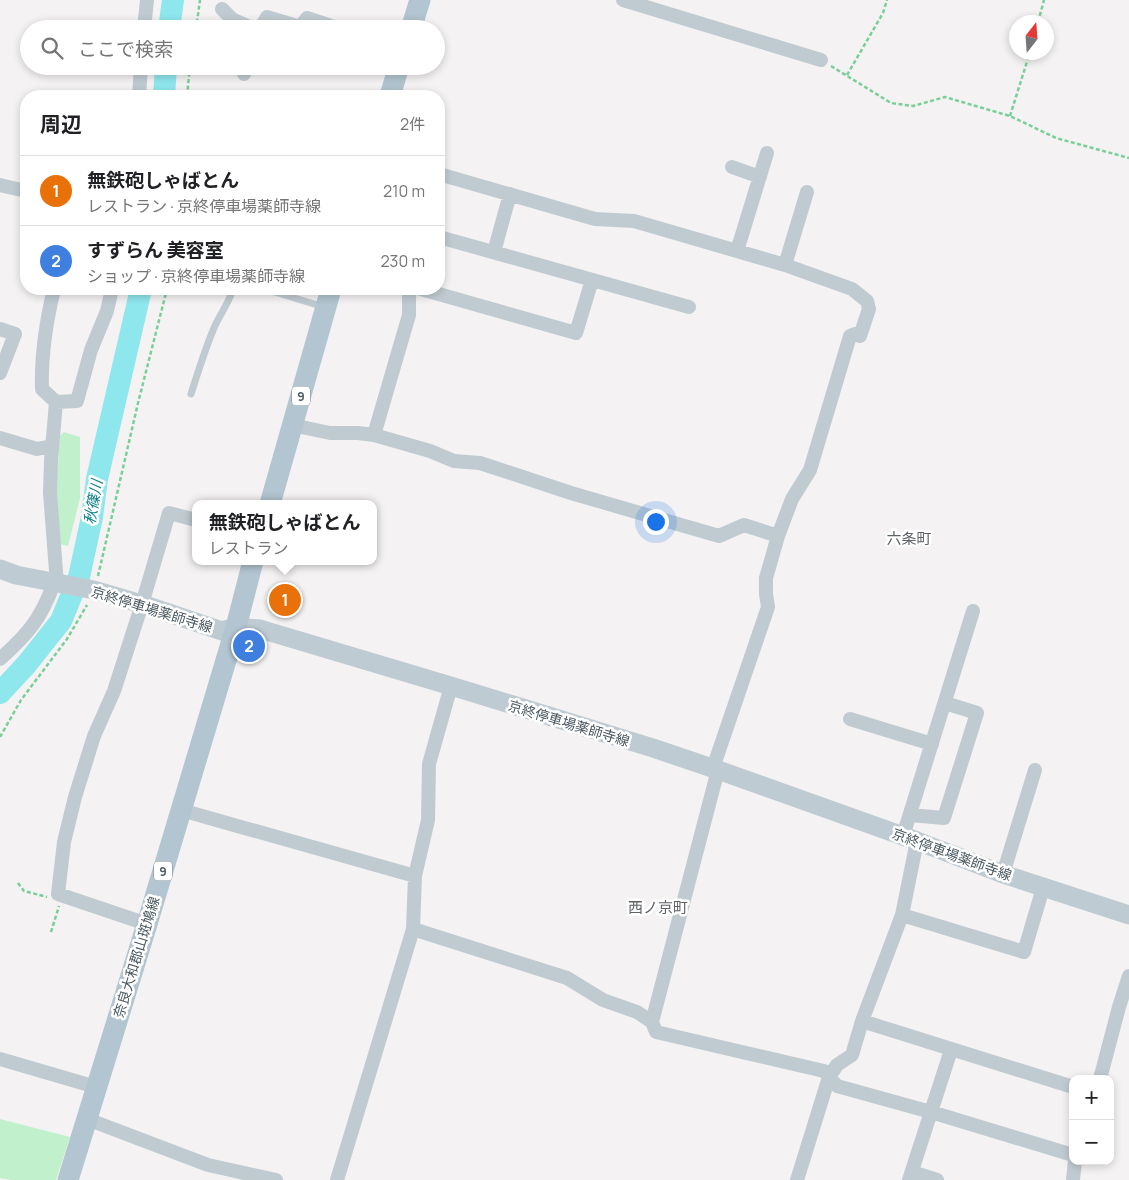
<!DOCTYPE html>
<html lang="ja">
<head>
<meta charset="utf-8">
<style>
  :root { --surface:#fff; --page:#f6f6f6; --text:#202124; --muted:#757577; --line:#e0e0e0; --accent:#b45309 }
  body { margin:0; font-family:Manrope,"Noto Sans JP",sans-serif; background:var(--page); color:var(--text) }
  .controls { position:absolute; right:15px; bottom:15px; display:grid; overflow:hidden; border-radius:10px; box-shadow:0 2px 8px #0003 }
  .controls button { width:45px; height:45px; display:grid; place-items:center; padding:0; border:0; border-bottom:1px solid var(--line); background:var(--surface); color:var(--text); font:25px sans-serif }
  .compass { position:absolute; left:1009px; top:15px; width:45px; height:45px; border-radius:50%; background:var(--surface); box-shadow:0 2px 8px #0003; rotate:17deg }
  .you { position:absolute; left:655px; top:521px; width:18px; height:18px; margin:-12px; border:4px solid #fff; border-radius:50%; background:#1a73e8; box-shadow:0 0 0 8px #1a73e833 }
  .badge { display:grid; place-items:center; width:32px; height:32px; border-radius:50%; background:var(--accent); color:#fff; font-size:16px; font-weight:700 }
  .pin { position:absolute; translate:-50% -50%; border:2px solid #fff; box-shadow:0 1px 5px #0006 }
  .popup { position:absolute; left:192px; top:500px; width:185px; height:65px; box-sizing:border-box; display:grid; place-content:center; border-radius:10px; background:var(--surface); filter:drop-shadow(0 1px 4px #0005); font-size:16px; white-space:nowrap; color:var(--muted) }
  .popup b { font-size:19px; color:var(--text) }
  .popup::after { content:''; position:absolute; left:50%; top:100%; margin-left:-10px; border:10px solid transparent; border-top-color:var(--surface) }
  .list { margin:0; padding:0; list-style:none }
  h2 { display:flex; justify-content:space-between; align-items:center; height:65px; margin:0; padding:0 20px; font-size:21px }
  h2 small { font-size:16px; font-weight:400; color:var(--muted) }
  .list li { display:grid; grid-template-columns:32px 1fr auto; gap:15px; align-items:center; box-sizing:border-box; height:70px; padding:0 20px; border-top:1px solid var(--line) }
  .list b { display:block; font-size:19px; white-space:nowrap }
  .list p { margin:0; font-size:16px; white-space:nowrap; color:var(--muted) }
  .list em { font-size:16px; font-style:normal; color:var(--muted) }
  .icon { flex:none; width:28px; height:28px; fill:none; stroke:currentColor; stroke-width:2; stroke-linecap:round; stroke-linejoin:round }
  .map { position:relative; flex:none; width:1129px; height:1180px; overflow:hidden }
  .search { position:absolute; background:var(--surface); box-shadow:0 2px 8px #0003; left:20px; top:20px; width:425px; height:55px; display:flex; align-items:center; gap:12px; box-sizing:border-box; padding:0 18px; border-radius:28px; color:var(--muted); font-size:19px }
  .panel { position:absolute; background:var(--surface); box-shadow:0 2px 8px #0003; left:20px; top:90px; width:425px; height:205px; border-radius:20px }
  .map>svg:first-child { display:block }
</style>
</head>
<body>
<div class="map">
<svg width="1129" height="1180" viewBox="0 0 1129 1180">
  <rect width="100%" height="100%" fill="#f4f2f2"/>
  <path fill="#c1f0cd" d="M64 432 80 437V498L68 546 59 544 56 493 60 436Z
    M0 1119 70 1137 56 1180H11L0 1178Z"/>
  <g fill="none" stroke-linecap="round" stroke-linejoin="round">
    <path stroke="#8ee7ed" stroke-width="22" d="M169 29 173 0
      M164 96 166 66
      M0 693 26 665 61 621 79 577 92 517 97 479 141 289"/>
    <path stroke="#79cf98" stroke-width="2.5" stroke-dasharray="4 2.5" stroke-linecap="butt" d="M1038 22 1044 0
      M196 29 200 0
      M831 66 891 103 913 106 945 97 1010 116 1056 138 1129 158
      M847 75 883 13 887 0
      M187 96 190 66
      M1010 116 1030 52
      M98 576 138 403 167 289
      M0 737 21 700 67 639 87 605
      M18 883 24 891 47 897
      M51 932 59 906"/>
    <path stroke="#c0cbd1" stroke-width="7" d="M265 289 324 307
      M191 394C198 372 205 349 214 328 220 314 229 303 233 289"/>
    <path stroke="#c0cbd1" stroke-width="14" d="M623 0 821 60
      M222 9 232 19 254 29
      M144 29 147 0
      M260 29 267 17 300 27 307 18 340 29
      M244 74 246 66
      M139 96 141 66
      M732 167 760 177
      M439 174 595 219 634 221 785 265 852 289 867 301 869 309 860 336 855 334 850 336 810 470 792 499 778 536 766 578V594L768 607 713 768
      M0 185 26 191
      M439 237 689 307
      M737 251 767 153
      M494 252 510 194
      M785 265 807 192
      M421 289 576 333 592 280
      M0 329 15 334 0 373
      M56 402 77 401 91 350 107 311 112 289
      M292 425 330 433H358L374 435 430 451 454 461 480 463 571 493 719 536 744 525 778 536
      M374 435 409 315V297L410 289
      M0 438 37 449 52 446
      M0 659C28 634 41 619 54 583L57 584 50 493 51 461 56 402 42 389C41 355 46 322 54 289
      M850 719 932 744
      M718 770 652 1022 656 1032 824 1071 837 1086 931 1112 1073 1155
      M181 810 415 876
      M910 815 944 818 977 713 945 703
      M903 836 973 611
      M1003 874 1035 770
      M902 915 1024 952 1043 888
      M147 924 58 894 64 842 75 797 94 736 114 691 142 604 169 513 196 520
      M413 929 567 978 603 1000 637 1012 652 1022
      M862 1021 1073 1087
      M0 1059 96 1087
      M1100 1079 1119 1007 1129 976
      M87 1119 208 1165 276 1180
      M912 1172 937 1180
      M337 1180 413 929 415 876 428 820 429 764 451 686
      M797 1180 829 1077 837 1065 852 1055 862 1021 902 915 917 841
      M909 1180 951 1050
      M1073 1180 1075 1161"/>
    <path stroke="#becbd3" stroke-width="19" d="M0 569 16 575 94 590 142 604 222 631 236 627 260 629 451 686 653 748 718 770 917 841 1003 874 1129 915"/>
    <path stroke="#b2c5d0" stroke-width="21" d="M411 29 420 0
      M390 96 399 66
      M270 504 331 289
      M68 1180 147 924 236 627 253 561"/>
  </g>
  <g text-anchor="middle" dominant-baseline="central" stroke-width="5" stroke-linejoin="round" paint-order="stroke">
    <g fill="#fff" stroke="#808a90" stroke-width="1">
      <rect x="292" y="386.5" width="18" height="19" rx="4"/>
      <rect x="154" y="861.5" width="18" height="19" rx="4"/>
    </g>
    <g font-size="12" font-weight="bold" fill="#495860">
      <text x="301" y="396">9</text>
      <text x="163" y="871">9</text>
    </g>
    <g font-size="14" fill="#495860" stroke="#fff">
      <text transform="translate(152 609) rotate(17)">京終停車場薬師寺線</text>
      <text transform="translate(569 723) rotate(17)">京終停車場薬師寺線</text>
      <text transform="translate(952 854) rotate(20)">京終停車場薬師寺線</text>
      <text transform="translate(136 957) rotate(-73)">奈良大和郡山斑鳩線</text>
    </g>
    <g font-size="15" font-style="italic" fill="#0c8189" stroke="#fff">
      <text transform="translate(93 502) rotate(-80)">秋篠川</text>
    </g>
    <g font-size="15" fill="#5e6367" stroke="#fff">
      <text x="909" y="538">六条町</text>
      <text x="658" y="907">西ノ京町</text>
    </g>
  </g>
</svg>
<div class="controls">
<button>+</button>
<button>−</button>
</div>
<svg class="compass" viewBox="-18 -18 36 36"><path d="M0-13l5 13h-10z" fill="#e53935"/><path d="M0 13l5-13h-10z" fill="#757577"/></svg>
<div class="you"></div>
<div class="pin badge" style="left:285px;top:600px;background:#e8710a">1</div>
<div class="popup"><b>無鉄砲しゃばとん</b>レストラン</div>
<div class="pin badge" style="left:249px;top:646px;background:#3f7fe0">2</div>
<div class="search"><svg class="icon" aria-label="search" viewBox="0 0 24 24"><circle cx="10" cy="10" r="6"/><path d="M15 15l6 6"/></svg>ここで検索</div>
<section class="panel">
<h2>周辺<small>2件</small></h2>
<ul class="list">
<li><span class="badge" style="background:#e8710a">1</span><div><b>無鉄砲しゃばとん</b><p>レストラン · 京終停車場薬師寺線</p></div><em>210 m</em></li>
<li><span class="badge" style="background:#3f7fe0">2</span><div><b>すずらん 美容室</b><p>ショップ · 京終停車場薬師寺線</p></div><em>230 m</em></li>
</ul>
</section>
</div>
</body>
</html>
